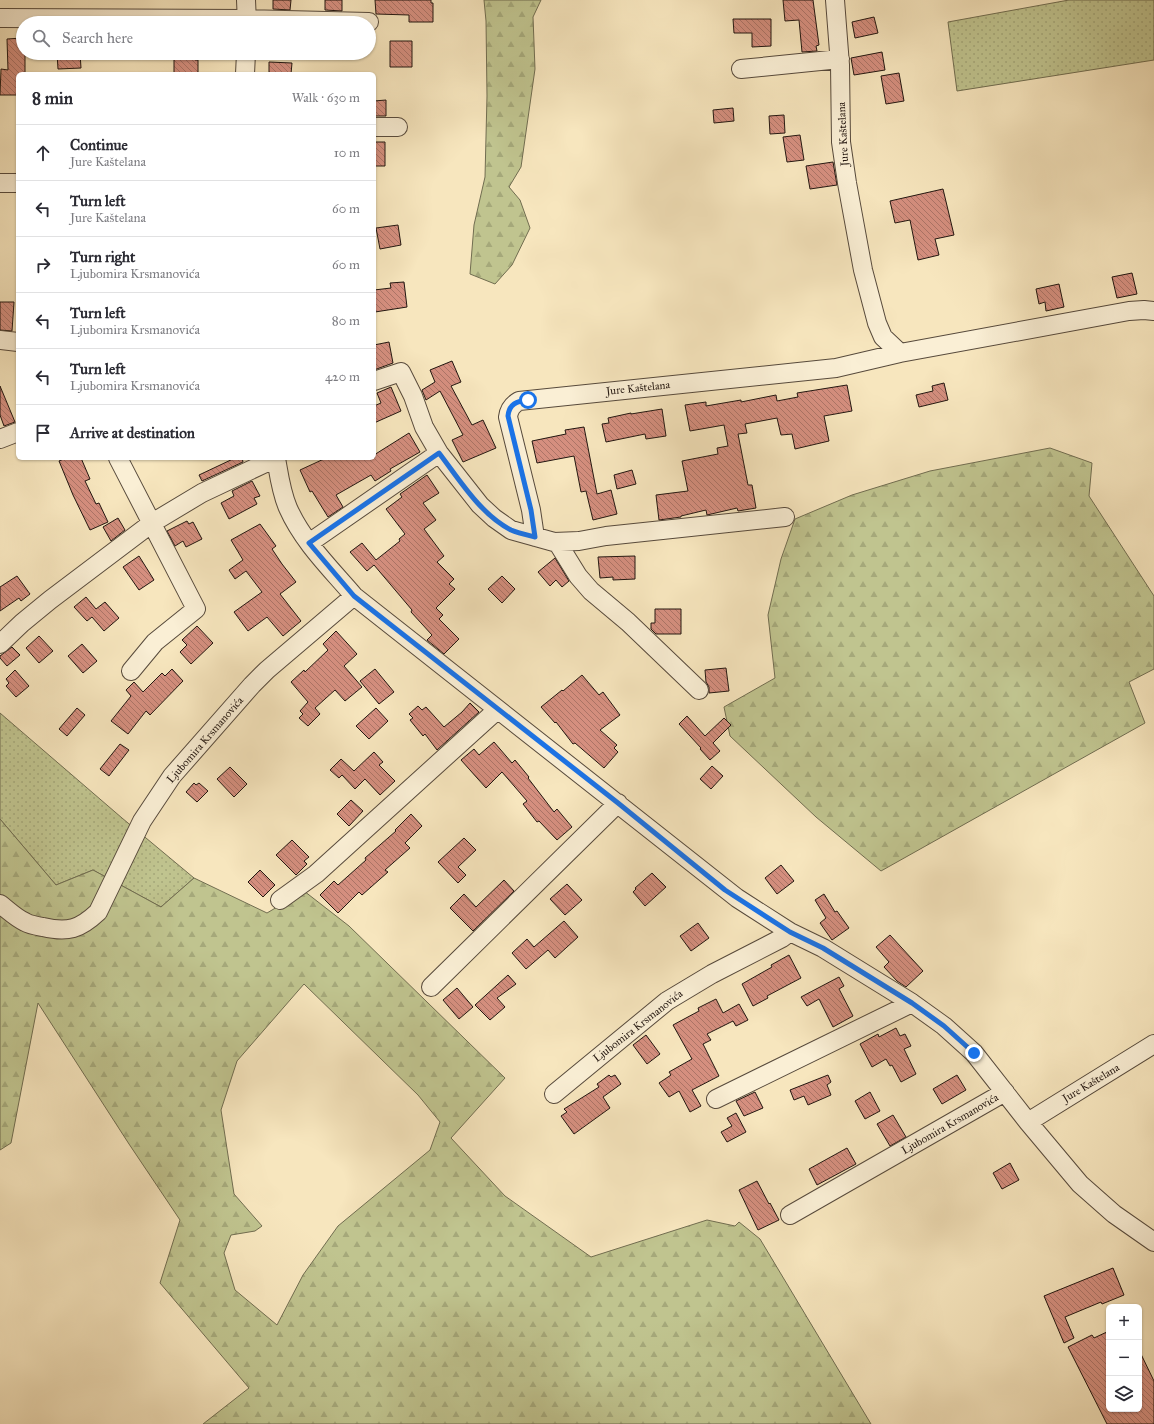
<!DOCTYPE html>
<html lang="en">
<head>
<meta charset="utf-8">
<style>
  :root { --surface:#fff; --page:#f7f7f7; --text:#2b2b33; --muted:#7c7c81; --line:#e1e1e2 }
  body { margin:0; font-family:"IM FELL Great Primer",serif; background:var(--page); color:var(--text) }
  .controls { position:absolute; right:12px; bottom:12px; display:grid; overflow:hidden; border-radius:6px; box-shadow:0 1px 3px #0004 }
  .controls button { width:36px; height:36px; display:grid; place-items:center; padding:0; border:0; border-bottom:1px solid var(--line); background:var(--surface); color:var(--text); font:20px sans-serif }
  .stop { position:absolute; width:12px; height:12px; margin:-9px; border:3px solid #1a73e8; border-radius:50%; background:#fff }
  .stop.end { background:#1a73e8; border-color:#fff; box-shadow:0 1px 4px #0008 }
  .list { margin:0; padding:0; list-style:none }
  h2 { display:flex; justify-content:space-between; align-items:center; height:52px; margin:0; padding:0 16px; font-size:17px }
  h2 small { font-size:13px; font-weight:400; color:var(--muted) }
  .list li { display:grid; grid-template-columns:26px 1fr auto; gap:12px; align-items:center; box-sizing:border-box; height:56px; padding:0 16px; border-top:1px solid var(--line) }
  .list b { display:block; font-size:15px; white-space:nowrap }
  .list p { margin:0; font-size:13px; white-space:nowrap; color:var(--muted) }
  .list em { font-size:13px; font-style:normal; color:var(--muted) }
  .icon { flex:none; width:22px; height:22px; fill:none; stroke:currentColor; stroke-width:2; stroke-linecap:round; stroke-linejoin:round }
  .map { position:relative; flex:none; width:1154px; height:1424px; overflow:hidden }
  .search { position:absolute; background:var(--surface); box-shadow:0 1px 3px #0004; left:16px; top:16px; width:360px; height:44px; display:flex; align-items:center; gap:10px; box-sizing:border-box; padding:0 14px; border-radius:22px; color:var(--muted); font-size:15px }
  .panel { position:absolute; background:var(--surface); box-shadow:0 1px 3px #0004; left:16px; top:72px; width:360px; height:388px; border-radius:6px }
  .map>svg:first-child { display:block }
</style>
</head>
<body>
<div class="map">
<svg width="1154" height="1424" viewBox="0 0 1154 1424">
  <defs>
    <pattern id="grass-dots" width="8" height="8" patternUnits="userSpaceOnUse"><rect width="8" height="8" fill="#c0c48f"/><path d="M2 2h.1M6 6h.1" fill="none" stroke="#a5a87a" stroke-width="1.8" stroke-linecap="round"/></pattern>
    <pattern id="forest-firs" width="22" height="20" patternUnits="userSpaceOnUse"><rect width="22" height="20" fill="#c0c48f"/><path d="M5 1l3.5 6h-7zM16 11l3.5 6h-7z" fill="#a5a87a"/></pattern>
    <pattern id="building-back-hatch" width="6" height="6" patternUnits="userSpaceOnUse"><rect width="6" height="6" fill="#d58f7f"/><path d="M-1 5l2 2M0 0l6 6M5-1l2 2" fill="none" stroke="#ac7467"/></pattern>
  </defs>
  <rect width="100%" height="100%" fill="#f7e6be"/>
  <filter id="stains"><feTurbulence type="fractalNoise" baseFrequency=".005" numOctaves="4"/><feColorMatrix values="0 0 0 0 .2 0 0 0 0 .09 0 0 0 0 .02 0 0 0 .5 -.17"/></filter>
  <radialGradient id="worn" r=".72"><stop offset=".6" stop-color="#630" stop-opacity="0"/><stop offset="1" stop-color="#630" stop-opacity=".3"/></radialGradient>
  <path fill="url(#grass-dots)" stroke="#716d50" d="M1069 0H1154V60L957 91 948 22Z
    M0 713 122 818 194 878 161 907 93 870 56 885 0 819Z"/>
  <path fill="url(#forest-firs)" stroke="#716d50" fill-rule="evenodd" d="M484 0H541L533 17 535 69 521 167 509 187 520 200 530 228 512 265 495 284 470 274 474 225 485 177 487 96 486 21Z
    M1050 448 1092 463 1089 496 1154 596V669L1129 682 1145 723 881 871 816 817 730 736 724 707 775 678 768 615 781 559 795 519 852 495 930 471Z
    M0 819 56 885 93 870 161 907 194 878 267 913 304 891 349 926 505 1078 451 1138 505 1196 591 1257 707 1220 735 1226 739 1222 760 1239 871 1424H203L249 1388 160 1283 180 1220 129 1144 38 1003 11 1143 0 1150ZM304 984 418 1095 440 1122 430 1150 338 1226 303 1275 277 1325 235 1290 224 1253 231 1235 255 1231 262 1226 234 1194 221 1110 237 1061Z"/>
  <path fill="url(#building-back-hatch)" stroke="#221610" d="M273 0H291L290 10 273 9Z
    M325 0H342V11L325 10Z
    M375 0H431V3H433V22H409V15L376 14Z
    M783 0H813L819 45 816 46 817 51 802 52 799 20 785 21Z
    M874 17 878 33 855 38 852 22Z
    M733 19H771V46L752 47V33H734Z
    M22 38 23 53H25V74H18V95H0L1 69 8 70 7 39Z
    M390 41H412V67H390Z
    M882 52 885 70 854 75 851 58Z
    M57 53H80L81 68 58 69Z
    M174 53H196L195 60H198V74H174Z
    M269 62 292 63 291 74H269Z
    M899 73 904 101 886 104 881 76Z
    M386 100V116H374V101Z
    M733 108 734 121 714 123 713 110Z
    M784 115 785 133 770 134 769 116Z
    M800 135 804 160 787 162 783 137Z
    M374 142H385V166H374Z
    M833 162 837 185 810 189 806 166Z
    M943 189 954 235 935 239 939 255 918 260 910 220 895 223 890 201Z
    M398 225 401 245 380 249 376 228Z
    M1132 273 1137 294 1117 298 1112 277Z
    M404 282 407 307 375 312 374 290 391 288 390 283Z
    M1059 284 1064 307 1046 311 1045 302 1039 304 1036 289Z
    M0 302H14L12 331 0 330Z
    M389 342 393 363 374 370V345Z
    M452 361 461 382 451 386 472 425 483 420 496 448 463 462 452 440 463 435 440 391 426 400 422 390 435 382 430 370Z
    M944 383 948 400 919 407 916 395 933 391 932 386Z
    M847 385 852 411 824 416 829 441 795 449 792 434 781 435 777 418 745 424 747 433 738 434 748 485H752L756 508 738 511 737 508 707 515 706 510 681 516V517L659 520 656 495 688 491 682 461 718 454 717 448 728 446 724 425 690 431 685 405 706 402V406L741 400V402L776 395 777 401 798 397 797 393Z
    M0 386 15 422 4 426 0 415Z
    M391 387 401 411 374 423V406L381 403 377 393Z
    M662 409 666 436 646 439 645 434 606 442 602 424 609 423 608 418 631 413V414Z
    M584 427 597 494 611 490 617 514 593 520 586 491 581 492 574 456 537 463 532 441 566 434 565 430Z
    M409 433 420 452 390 469 391 471 375 481 371 475 336 495 343 507 328 517 312 491 310 492 300 470 326 458H374V455Z
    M66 458H81L90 479 85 481 96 504 99 503 108 522 90 530 73 495 59 461Z
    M235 458H242L243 462 202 481 199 475Z
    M632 470 636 484 617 489 614 475Z
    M427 475 439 493 423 503 436 520 424 529 444 556 437 562 454 579 449 584 455 589 436 608 443 615 439 619 459 639 444 654 427 640 432 635 411 612 412 610 374 565 367 571 350 552 362 543 376 560 400 541 399 539 405 534 386 509 402 497 400 494Z
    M252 481 260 496 254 498 257 504 229 519 221 503 234 496 232 491Z
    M118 518 125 530 111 541 103 527Z
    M187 521 189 524 193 522 202 539 186 547 183 541 175 546 167 531Z
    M260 524 276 546 272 549 282 564 296 582 280 594 301 621 283 636 267 617 248 631 234 612 262 592 246 571 235 579 229 570 243 560 231 540Z
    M139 556 154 580 139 590 123 567Z
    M635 556V579L613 580V577L600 578 598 557Z
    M555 558 569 581 562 587 556 580 550 586 538 572Z
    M17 576 30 594 21 601 19 598 0 611V587Z
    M502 576 515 589 502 603 488 589Z
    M86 597 96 609 105 602 119 618 104 631 92 617 87 621 74 607Z
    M655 609H681V634H656L651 629V623H655Z
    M197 626 213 643 191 664 180 652 187 645 182 640Z
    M336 631 357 654 344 666 362 687 345 701 335 690 315 708 320 714 308 726 299 718 303 714 300 711 308 702 291 682 304 670 305 672 328 650 323 644Z
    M39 636 53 651 39 663 26 648Z
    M82 644 97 661 83 673 68 656Z
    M12 647 20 655 7 666 0 658V656Z
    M726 668 729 691 709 693V687L706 682 705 670Z
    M172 669 183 681 150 715 146 711 128 734 111 721 131 696 126 690 134 682 143 692 162 673 165 676Z
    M375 669 394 692 379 704 360 681Z
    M15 670 29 686 16 697 6 686 9 683 6 679Z
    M582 675 599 695 603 692 620 715 600 730 617 745 614 748 618 752 604 768 575 743 573 744 556 722 555 723 541 707 562 690 563 691Z
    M470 703 479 712 437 750 425 734 423 736 410 720 413 718 409 714 418 706 422 710 426 707 444 727 462 712Z
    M77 708 85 715 67 736 59 729Z
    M376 708 388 721 369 739 356 726Z
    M687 716 705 736 724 718 731 725 713 743 720 751 710 760 700 749 701 748 679 724Z
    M494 742 512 763 515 760 529 777 528 778 554 812 557 809 572 827 557 840 539 821 537 822 523 804 527 801 502 772 486 788 461 760 474 749 479 755Z
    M120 744 129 750 109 776 100 769Z
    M374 752 383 762 379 765 395 781 380 795 365 779 355 789 342 775 339 778 330 770 341 759 354 771Z
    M712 766 723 776 711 789 700 779Z
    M230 767 247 784 234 797 217 779Z
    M194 783 196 785 199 783 208 791 197 802 186 792Z
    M351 800 363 811 349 826 337 814Z
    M411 814 422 826 405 843 410 848 385 870 388 872 362 895 359 892 338 913 320 895 334 881 338 885 366 860 365 858 396 831 395 830Z
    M464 838 476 850 458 867 466 875 458 883 438 862Z
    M292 840 309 857 304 861 307 864 296 875 276 855Z
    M781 865 794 881 777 894 765 878Z
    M260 870 275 885 263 897 248 882Z
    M652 873 666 887 645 906 633 892 636 889 635 888Z
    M504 880 514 891 473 931 450 908 464 894 476 907Z
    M567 884 582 900 565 915 550 899Z
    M824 894 835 912 837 911 849 928 832 940 820 923 826 918 815 900Z
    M564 921 578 937 555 958 548 950 526 969 512 953 527 939 534 947Z
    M698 923 709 938 691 951 680 936Z
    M890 935 923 971 906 987 897 981 884 967 889 962 876 947Z
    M789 955 801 978 767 996 768 998 753 1006 742 984 772 967 771 965Z
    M508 975 516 984 497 998 505 1007 490 1020 475 1005Z
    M839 977 844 986 839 989 853 1016 833 1027 819 999 807 1006 801 997Z
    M457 988 473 1007 459 1019 443 1000Z
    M716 999 723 1013 739 1004 748 1020 736 1026 733 1021 707 1034 711 1040 703 1044 719 1076 692 1090 701 1106 690 1112 679 1091 669 1097 659 1083 671 1075 669 1072 692 1059 673 1025 699 1011 698 1008Z
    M896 1028 900 1036 905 1034 911 1046 904 1049 916 1074 901 1082 892 1065 890 1066 886 1059 872 1067 860 1044 878 1034 879 1037Z
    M646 1035 660 1054 647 1064 633 1045Z
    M609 1075 611 1077 615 1075 621 1084 603 1097 610 1108 574 1134 561 1116 567 1112 564 1109 599 1087 597 1084Z
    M828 1075 831 1082 827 1085 831 1095 808 1105 804 1096 794 1100 790 1090Z
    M957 1075 966 1090 942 1104 933 1089Z
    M755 1092 763 1108 744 1116 736 1101Z
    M870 1092 880 1111 865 1119 855 1101Z
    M736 1113 746 1132 727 1142 721 1132 732 1126 727 1118Z
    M893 1115 906 1137 890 1146 877 1124Z
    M847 1148 856 1164 817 1185 809 1169Z
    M1010 1163 1019 1180 1002 1189 993 1173Z
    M757 1181 769 1204 770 1203 779 1220 758 1230 739 1190Z
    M1113 1268 1124 1295 1102 1304 1101 1302 1065 1317 1074 1338 1064 1343 1044 1296Z
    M1109 1331V1409H1139V1350L1154 1381V1424H1107L1068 1347 1092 1335 1094 1338Z"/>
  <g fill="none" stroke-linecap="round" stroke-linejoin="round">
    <g stroke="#574a3c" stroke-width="20">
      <path id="minor" d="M246 0 247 23
        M835 0 840 65 841 142 847 183 863 270 877 323 883 337 900 353
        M0 18 247 19 369 22
        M741 69 840 59
        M245 74 246 53
        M374 127H398
        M0 183H18
        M0 340 18 342
        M374 381 401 372 413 396 424 427 439 453
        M0 439 18 432
        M118 458 196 609 155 642 131 671
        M276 458C279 475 281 492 288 508 303 542 331 569 354 596L737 898 790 932 823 948 912 1003 944 1026 974 1053 1028 1122 1080 1184 1114 1214 1154 1242
        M535 537 531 510 508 417C509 409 512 405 519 401L836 368 900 353 1129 311 1144 310 1154 311
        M557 542 578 576 591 591 628 622 699 690
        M309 543 439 453 480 505 494 518 511 530 554 542 579 541 606 536 785 517
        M0 644 22 623 50 600 152 523 202 493 276 458
        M280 900 316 874 497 710
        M0 904C8 910 16 918 25 922 30 925 37 926 43 927 68 933 80 929 98 912L142 821 172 776 252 685 267 670 354 596
        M431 987 618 803
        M554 1094 667 1001 712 974 782 938 790 932
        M716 1099 912 1003
        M1028 1122 1154 1044
        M790 1215 1005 1092"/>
    </g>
    <use href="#minor" stroke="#faefd5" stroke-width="18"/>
  </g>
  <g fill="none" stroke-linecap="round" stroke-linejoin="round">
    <path stroke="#1a73e8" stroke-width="5" d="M528 400C517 401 509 404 508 416L531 510 535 537C527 535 518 533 511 530 480 514 459 479 439 453L309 543 354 596 618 803 725 890 790 932 823 948 912 1003 944 1026 974 1053"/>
  </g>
  <g text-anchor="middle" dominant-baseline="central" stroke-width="3" stroke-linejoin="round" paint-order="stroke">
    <g font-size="11" fill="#221610" stroke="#faefd5">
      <text transform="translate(843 134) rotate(-93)">Jure Kaštelana</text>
      <text transform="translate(638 388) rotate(-6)">Jure Kaštelana</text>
      <text transform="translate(205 740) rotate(-49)">Ljubomira Krsmanovića</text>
      <text transform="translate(638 1026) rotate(-38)">Ljubomira Krsmanovića</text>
      <text transform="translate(1091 1083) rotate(-31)">Jure Kaštelana</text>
      <text transform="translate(950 1124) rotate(-30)">Ljubomira Krsmanovića</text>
    </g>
  </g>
  <rect width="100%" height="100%" filter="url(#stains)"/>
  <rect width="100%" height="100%" fill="url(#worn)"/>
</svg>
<div class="controls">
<button>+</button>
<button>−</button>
<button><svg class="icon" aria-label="layers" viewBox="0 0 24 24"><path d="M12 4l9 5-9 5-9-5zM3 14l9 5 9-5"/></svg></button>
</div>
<div class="stop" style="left:528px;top:400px"></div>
<div class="stop end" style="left:974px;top:1053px"></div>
<div class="search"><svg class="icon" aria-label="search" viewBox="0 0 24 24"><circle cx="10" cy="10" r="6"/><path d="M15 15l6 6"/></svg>Search here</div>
<section class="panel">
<h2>8 min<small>Walk · 630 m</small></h2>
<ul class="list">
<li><svg class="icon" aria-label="ahead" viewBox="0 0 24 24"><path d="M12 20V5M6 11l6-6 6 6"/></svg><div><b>Continue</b><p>Jure Kaštelana</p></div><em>10 m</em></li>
<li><svg class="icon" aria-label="left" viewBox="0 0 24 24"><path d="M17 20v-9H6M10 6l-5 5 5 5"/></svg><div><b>Turn left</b><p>Jure Kaštelana</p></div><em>60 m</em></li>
<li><svg class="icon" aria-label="right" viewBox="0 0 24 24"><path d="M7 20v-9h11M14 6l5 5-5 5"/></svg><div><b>Turn right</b><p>Ljubomira Krsmanovića</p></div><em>60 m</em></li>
<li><svg class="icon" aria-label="left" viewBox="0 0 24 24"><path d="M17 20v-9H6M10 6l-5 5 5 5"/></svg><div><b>Turn left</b><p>Ljubomira Krsmanovića</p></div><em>80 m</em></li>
<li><svg class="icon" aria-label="left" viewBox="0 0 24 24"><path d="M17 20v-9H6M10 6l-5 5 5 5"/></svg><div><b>Turn left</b><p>Ljubomira Krsmanovića</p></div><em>420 m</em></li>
<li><svg class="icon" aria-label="arrive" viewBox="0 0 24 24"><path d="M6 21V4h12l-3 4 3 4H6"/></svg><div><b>Arrive at destination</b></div></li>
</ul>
</section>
</div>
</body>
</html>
